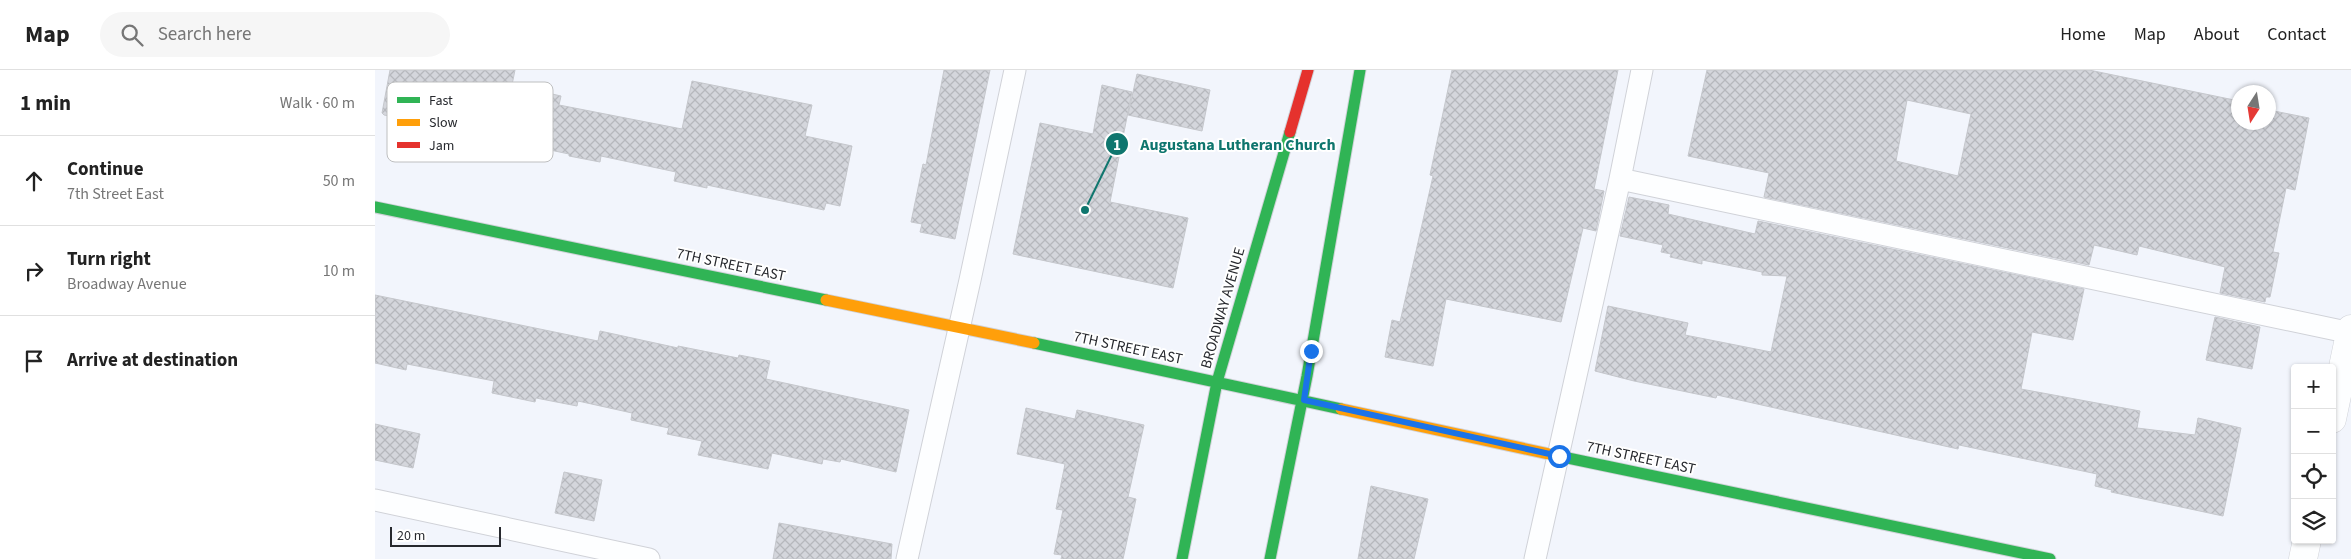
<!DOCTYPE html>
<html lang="en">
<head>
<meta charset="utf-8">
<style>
  :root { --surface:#fff; --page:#f6f6f6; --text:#222; --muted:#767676; --line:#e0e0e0 }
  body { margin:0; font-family:"Source Sans 3",sans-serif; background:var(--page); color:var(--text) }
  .controls { position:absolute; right:15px; bottom:15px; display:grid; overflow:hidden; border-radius:5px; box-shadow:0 1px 4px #0004 }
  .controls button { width:45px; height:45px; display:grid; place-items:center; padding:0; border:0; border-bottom:1px solid var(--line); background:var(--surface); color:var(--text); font:25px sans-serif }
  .compass { position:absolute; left:1856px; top:15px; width:45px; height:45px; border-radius:50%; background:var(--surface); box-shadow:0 1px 4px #0004; rotate:192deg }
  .scale { position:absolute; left:15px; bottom:12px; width:111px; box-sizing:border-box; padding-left:5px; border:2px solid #27292e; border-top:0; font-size:14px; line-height:18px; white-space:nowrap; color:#27292e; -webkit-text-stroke:4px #fff; paint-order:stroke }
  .stop { position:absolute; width:15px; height:15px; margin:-11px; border:4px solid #1a73e8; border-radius:50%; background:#fff }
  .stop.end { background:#1a73e8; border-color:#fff; box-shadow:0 1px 5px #0008 }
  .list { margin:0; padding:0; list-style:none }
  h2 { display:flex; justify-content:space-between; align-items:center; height:65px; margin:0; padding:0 20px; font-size:21px }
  h2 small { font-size:16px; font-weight:400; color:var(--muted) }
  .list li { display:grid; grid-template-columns:32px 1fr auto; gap:15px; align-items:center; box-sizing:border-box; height:90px; padding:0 20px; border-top:1px solid var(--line) }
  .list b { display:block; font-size:19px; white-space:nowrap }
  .list p { margin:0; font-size:16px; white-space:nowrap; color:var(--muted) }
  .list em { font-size:16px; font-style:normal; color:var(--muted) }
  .icon { flex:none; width:28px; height:28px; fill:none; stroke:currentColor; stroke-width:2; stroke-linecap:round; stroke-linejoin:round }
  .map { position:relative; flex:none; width:1976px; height:489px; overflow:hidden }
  header { display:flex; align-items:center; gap:30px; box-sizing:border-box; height:70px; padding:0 25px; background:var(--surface); border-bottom:1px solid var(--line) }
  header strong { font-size:24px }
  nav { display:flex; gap:28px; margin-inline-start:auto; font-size:18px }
  .search { width:350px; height:45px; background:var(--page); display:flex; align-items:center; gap:12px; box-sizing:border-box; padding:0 18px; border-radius:28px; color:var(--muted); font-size:19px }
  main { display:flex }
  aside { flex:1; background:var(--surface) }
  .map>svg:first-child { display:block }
</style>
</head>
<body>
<header>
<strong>Map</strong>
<div class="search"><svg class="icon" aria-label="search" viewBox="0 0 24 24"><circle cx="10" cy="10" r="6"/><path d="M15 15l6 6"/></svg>Search here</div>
<nav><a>Home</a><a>Map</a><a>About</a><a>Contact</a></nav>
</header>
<main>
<aside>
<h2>1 min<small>Walk · 60 m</small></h2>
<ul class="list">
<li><svg class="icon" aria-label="ahead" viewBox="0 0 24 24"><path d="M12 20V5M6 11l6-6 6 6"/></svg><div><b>Continue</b><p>7th Street East</p></div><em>50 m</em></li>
<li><svg class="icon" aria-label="right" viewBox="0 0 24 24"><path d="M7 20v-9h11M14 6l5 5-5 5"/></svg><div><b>Turn right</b><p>Broadway Avenue</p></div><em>10 m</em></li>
<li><svg class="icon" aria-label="arrive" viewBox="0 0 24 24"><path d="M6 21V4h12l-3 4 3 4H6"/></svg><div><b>Arrive at destination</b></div></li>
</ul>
</aside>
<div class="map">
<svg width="1976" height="489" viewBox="0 0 1976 489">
  <defs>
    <pattern id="building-cross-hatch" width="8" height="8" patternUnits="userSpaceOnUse" patternTransform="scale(1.25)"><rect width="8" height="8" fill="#d4d6dc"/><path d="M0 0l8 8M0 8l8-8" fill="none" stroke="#b6b8bd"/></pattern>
  </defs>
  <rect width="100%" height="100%" fill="#f2f5fc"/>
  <path fill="url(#building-cross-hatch)" stroke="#c5c7cc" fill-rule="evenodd" d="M15 0H140L137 15 186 26 184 35 307 59 317 11 437 35 430 66 477 76 465 136 451 133 449 140 332 115V118L299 111 301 102 226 86 225 92 194 86V84L9 45 7 43Z
    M569 0H615L580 169 545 162 547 154 536 152 548 94 551 95Z
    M1077 0H1243L1219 119 1229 121 1221 161 1208 158 1186 252 1071 229 1058 296 1010 287 1017 250 1025 252 1058 106 1055 105Z
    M1332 0H1714L1864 31V52H1894V40L1934 48 1920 120 1911 118 1898 182 1904 183 1895 227H1891L1890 232 1845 223 1850 197 1764 176 1762 185 1719 175 1714 195 1389 127 1394 103 1313 86ZM1532 30 1596 44 1583 106 1521 91Z
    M762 4 835 20 827 61 753 45Z
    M727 15 757 22 735 132 813 148 798 218 638 184 665 53 718 64Z
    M1254 127 1294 135 1293 144 1380 164 1383 151 1709 219 1698 270 1657 262 1646 319 1765 341 1762 358 1820 365 1823 348 1866 358 1848 446 1736 422 1737 420 1720 416 1722 404 1584 375 1583 379 1342 325 1341 328 1259 311 1220 301 1233 236 1313 253 1310 265 1396 282 1412 206 1387 205V202L1327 190V194L1295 187 1296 184 1286 182 1288 175 1245 166Z
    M0 225 223 271 225 261 303 278V276L363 288 364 285 395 291 391 309 534 340 521 402 466 389 465 392 448 389 447 394 397 383 393 399 323 385 327 371 292 364 294 358 256 350 257 343 203 331 202 336 161 328 160 332 117 323 119 311 32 294 31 300 0 293Z
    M1840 247 1885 257 1877 299 1831 290Z
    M651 338 700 349 702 340 769 355 753 427 761 429 748 489H686L687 485 679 484 688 440 681 439 690 394 642 384Z
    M0 354 45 364 38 398 0 390Z
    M189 402 227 410 219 451 180 443Z
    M996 416 1053 429 1039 489H983Z
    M404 453 517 474 516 489H398Z"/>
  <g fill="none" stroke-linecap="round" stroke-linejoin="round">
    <g stroke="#d0d2d8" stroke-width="23">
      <path id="lane" d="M1245 109 1976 263
        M0 430 274 489
        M532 489 595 210 640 0
        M1160 489 1245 109 1267 0"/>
    </g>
    <g stroke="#d0d2d8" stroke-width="29">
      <path id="street" d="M1957 349 1976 259
        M1928 489 1932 470"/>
    </g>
    <g stroke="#d0d2d8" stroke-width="13">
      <path id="fast" d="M0 137 451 230
        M659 273 966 339
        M1188 387 1675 489
        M807 489 842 312 915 62
        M895 489 932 306 985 0"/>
    </g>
    <g stroke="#d0d2d8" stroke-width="13">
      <path id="slow" d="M451 230 659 273
        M966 339 1188 387"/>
    </g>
    <g stroke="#d0d2d8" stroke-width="13">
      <path id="jam" d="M915 62 933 0"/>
    </g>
    <use href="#lane" stroke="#fdfeff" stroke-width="21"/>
    <use href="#street" stroke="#fdfeff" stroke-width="28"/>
    <use href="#fast" stroke="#30b455" stroke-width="11"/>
    <use href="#slow" stroke="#ff9f0a" stroke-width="11"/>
    <use href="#jam" stroke="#e5322d" stroke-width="11"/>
  </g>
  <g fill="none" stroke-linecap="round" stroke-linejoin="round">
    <path stroke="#1a73e8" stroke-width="6" d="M936 281 929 330 1184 386"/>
  </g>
  <g text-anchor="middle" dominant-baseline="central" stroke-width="4" stroke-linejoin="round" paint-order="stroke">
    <g font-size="15" fill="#27292e" stroke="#fff">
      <text transform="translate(356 195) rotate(12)">7TH STREET EAST</text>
      <text transform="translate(848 238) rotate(-74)">BROADWAY AVENUE</text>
      <text transform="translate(753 278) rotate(12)">7TH STREET EAST</text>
      <text transform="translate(1266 388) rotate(12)">7TH STREET EAST</text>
    </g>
  </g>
  <rect x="12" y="12" width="166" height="80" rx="8" fill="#fff" stroke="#bebfc0" stroke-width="1"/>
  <rect x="22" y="27" width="23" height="6" fill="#30b455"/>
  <rect x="22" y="49" width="23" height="7" fill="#ff9f0a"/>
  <rect x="22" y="72" width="23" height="6" fill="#e5322d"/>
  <g font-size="14" fill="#27292e">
    <text x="54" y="35">Fast</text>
    <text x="54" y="57">Slow</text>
    <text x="54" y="80">Jam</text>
  </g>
  <path fill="none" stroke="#0f766e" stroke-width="2" d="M710 140L742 74"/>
  <g fill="#0f766e" stroke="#fff" stroke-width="2">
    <circle cx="710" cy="140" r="5"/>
    <circle cx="742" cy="74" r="12"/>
  </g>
  <g font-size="15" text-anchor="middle" font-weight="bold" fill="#fff">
    <text x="742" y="80">1</text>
  </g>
  <g font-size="16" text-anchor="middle" font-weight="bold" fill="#0f766e" stroke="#fff" stroke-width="4" stroke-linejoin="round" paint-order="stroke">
    <text x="863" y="80">Augustana Lutheran Church</text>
  </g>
</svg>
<div class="controls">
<button>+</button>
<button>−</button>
<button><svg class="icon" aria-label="locate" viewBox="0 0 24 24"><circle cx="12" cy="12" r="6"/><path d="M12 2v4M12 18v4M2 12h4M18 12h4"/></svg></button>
<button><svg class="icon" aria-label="layers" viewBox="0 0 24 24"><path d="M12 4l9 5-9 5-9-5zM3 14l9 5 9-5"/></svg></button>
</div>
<svg class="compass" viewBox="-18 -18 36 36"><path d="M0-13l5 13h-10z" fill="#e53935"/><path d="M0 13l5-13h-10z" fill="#767676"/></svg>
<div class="scale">20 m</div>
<div class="stop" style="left:1184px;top:386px"></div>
<div class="stop end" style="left:936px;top:281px"></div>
</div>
</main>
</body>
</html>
